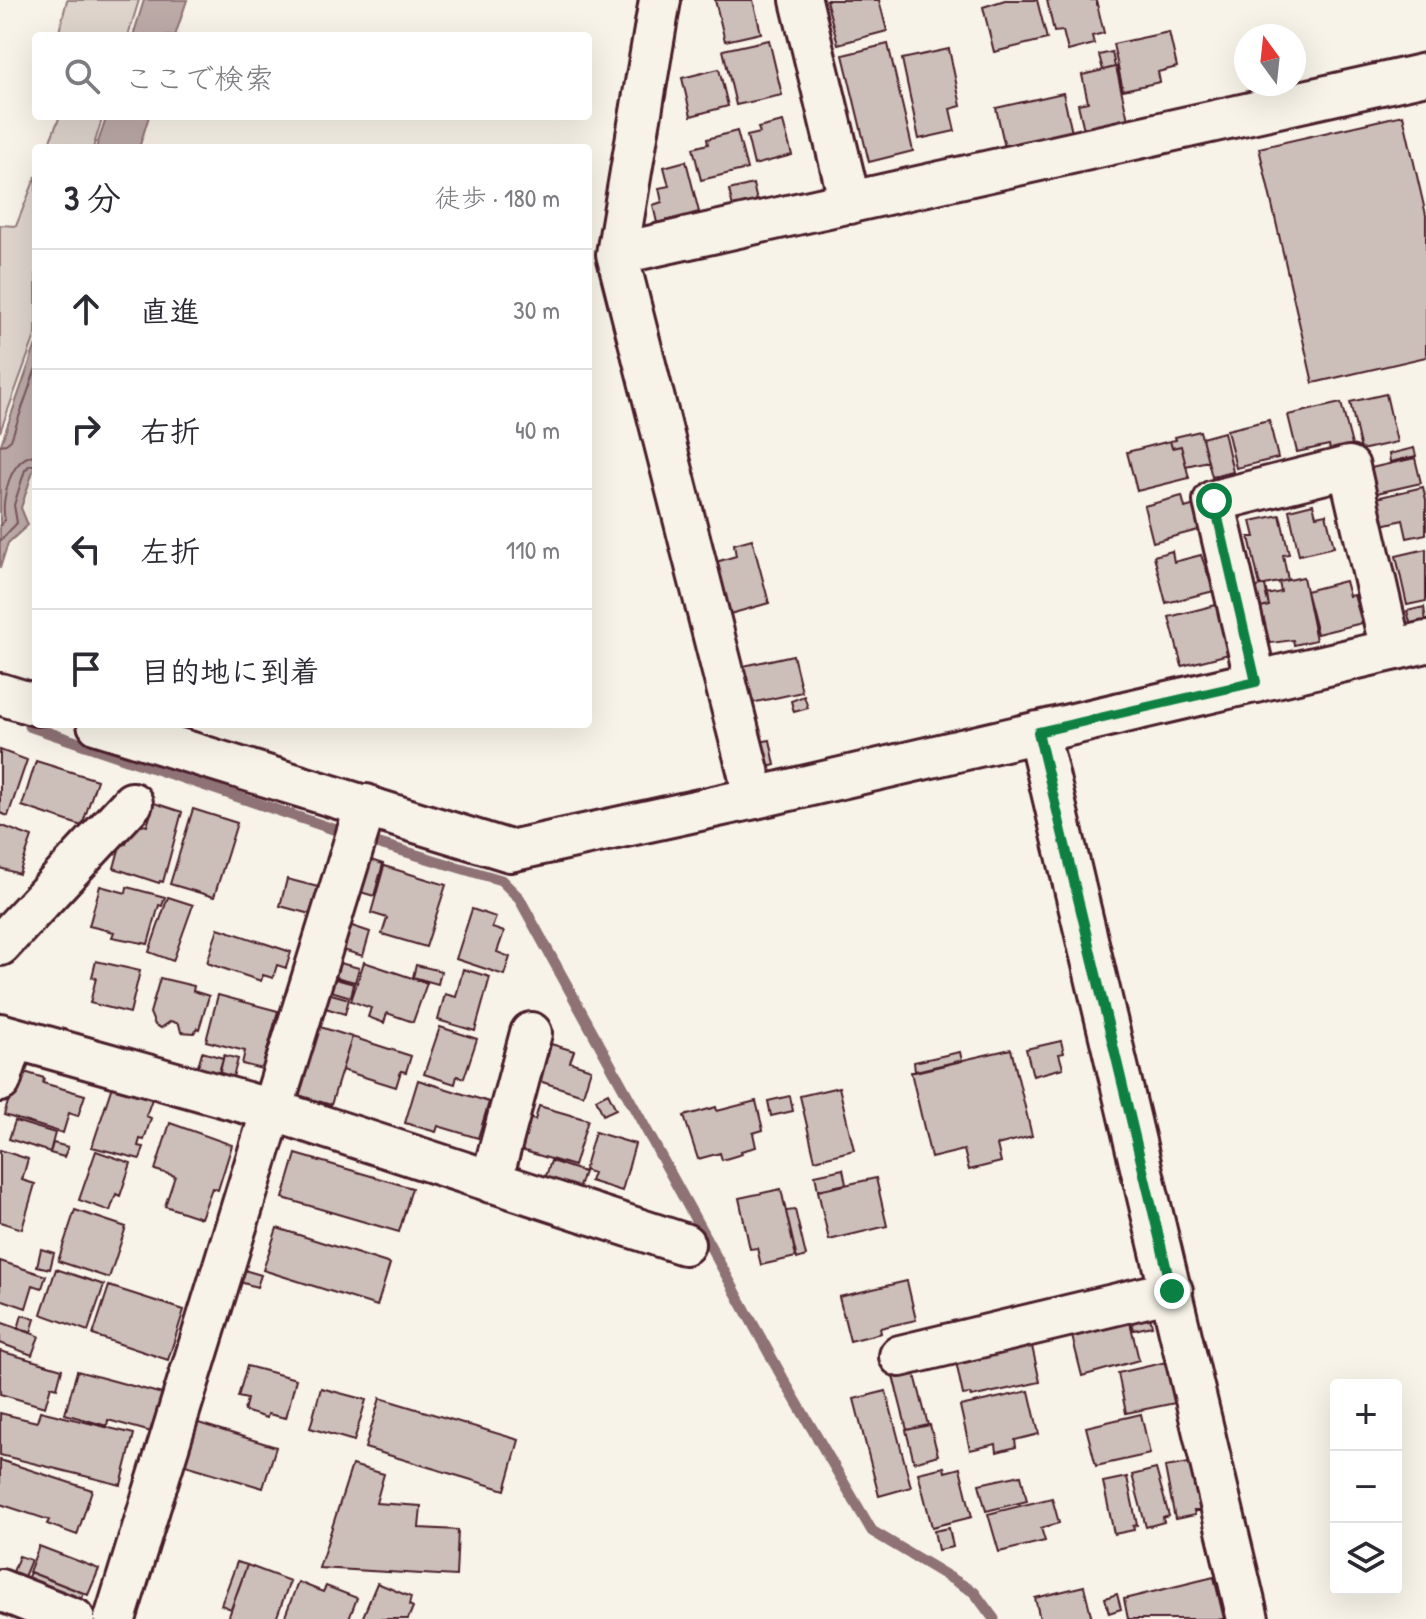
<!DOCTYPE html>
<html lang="ja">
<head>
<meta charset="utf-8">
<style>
  :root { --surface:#fff; --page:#f7f7f7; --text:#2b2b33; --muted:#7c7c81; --line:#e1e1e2 }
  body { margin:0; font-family:"Patrick Hand","Klee One",sans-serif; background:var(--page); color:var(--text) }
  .controls { position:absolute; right:24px; bottom:24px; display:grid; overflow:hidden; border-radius:8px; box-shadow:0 8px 32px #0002 }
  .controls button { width:72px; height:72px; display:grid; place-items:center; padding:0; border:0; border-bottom:2px solid var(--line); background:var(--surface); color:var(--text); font:40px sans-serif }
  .compass { position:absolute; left:1234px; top:24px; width:72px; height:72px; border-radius:50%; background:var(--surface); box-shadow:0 8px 32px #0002; rotate:345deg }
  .stop { position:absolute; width:24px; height:24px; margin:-18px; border:6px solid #0b8043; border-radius:50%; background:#fff }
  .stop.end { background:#0b8043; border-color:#fff; box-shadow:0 2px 8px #0008 }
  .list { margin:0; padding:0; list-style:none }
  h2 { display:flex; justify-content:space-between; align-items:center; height:104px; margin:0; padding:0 32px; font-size:34px }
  h2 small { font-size:26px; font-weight:400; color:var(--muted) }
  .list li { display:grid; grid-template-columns:52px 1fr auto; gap:24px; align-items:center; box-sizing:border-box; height:120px; padding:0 32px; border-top:2px solid var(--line) }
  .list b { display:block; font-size:30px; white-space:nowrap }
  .list em { font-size:26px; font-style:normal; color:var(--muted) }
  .icon { flex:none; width:44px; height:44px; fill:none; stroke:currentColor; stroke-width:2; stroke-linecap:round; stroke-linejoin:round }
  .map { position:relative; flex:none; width:1426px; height:1619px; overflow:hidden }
  .search { position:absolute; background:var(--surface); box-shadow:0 8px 32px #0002; left:32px; top:32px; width:560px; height:88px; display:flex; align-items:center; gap:20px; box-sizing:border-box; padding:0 28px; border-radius:8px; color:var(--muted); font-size:30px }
  .panel { position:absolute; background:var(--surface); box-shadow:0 8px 32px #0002; left:32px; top:144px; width:560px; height:584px; border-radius:8px }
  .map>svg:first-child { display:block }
</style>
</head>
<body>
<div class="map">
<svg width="1426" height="1619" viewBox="0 0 1426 1619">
  <rect width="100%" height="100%" fill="#f7f3e8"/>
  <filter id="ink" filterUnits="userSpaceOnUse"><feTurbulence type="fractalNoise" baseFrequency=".0125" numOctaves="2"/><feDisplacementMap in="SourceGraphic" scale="16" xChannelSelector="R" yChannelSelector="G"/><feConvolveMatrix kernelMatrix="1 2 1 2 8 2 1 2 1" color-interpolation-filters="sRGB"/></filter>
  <g filter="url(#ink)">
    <path fill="#ded4cc" stroke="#947a7c" stroke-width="2" d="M67 0H139L128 36H58Z
      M60 116H103L93 148H47Z
      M36 176V333L0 432V225L16 226Z"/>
    <path fill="#bcaaa7" stroke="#8e7275" stroke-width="2" d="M144 0H187L175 36H133Z
      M107 116H149L139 148H96Z
      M36 344V462L21 508 28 525 8 543 0 568V447Z"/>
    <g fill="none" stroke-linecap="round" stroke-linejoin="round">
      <path stroke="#78575d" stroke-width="2" d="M0 445 6 444 11 440 36 368
        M0 526 5 520C0 499 11 456 36 455
        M0 541 17 523 14 505 25 470 30 465H36"/>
      <path stroke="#8e7275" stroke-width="11" d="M29 726 339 831
        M373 842 501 880 519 898 786 1384 872 1531 974 1592 994 1619"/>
    </g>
    <path fill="#ccbfb9" stroke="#4a1f2b" stroke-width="2" d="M715 0H753L761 33 725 41Z
      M826 0H879L887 31 838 44Z
      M1005 0H1037L1047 39 994 52 983 7Z
      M1047 0H1096L1104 33 1092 36 1094 44 1068 51 1063 31 1054 32Z
      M1169 32 1177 67 1158 72 1160 82 1123 90 1113 44Z
      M769 40 782 95 736 105 723 50Z
      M888 44 913 151 869 162 843 55Z
      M949 49 961 106 950 109 955 131 919 139 902 59Z
      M1112 52 1115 67 1103 70 1099 55Z
      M1116 67 1129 124 1085 134 1078 104 1088 102 1082 75Z
      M719 69 728 106 691 116 682 78Z
      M1063 93 1073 137 1006 152 996 108Z
      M1403 115 1426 215V357L1313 383 1259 148Z
      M783 122 792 155 754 165 747 136 760 133 758 128Z
      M737 131 747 169 701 180 693 148 708 144 707 139Z
      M686 161 699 212 657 223 653 205 662 202 659 188 669 186 664 167Z
      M753 184 759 210 735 216 729 190Z
      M1386 394 1397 442 1361 450 1350 402Z
      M1341 403 1352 445 1330 450 1329 445 1297 452 1288 415Z
      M1269 420 1278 458 1236 468 1227 430Z
      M1200 431 1208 461 1186 466 1181 446 1172 448 1170 441 1176 440 1175 437Z
      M1224 432 1233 472 1212 477 1202 438Z
      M1170 441 1172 448 1181 446 1189 478 1137 491 1127 452Z
      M1414 448 1416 456 1390 462 1389 454Z
      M1415 458 1421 483 1377 493 1371 468Z
      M1423 487 1426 500V534L1407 538 1403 520 1378 526 1372 499Z
      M1182 496 1185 508 1195 505 1202 529 1153 542 1144 506Z
      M1313 504 1316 516 1326 514 1334 547 1299 555 1289 510Z
      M1280 515 1289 554 1283 555 1288 580 1260 586 1249 537H1255L1251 521Z
      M752 539 769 603 730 614 716 562 736 556 734 544Z
      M1426 549V601L1407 605 1396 556Z
      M1172 551 1174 562 1201 555 1214 591 1166 603 1154 556Z
      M1303 577 1316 640 1294 645 1293 640 1264 644 1256 609 1269 606 1266 595 1281 592 1279 582Z
      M1345 581 1349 596 1354 595 1362 623 1317 634 1306 591Z
      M1265 585 1269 606 1257 609 1253 588Z
      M1216 605 1229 654 1182 666 1169 617Z
      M1424 607 1426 622 1411 626 1407 611Z
      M793 655 802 692 747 704 739 667Z
      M804 696 808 708 794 712 791 701Z
      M770 740 775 765 764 768 759 742Z
      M0 750 27 760 8 816 0 813Z
      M36 761 97 780 82 826 22 806Z
      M154 803 182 812 163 882 160 881 159 883 114 868 121 842 126 844 133 821 147 826Z
      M193 809 237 823 214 897 170 884Z
      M0 825 32 837 19 874 0 868Z
      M364 858 383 864 374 896 354 890Z
      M384 866 446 885 426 947 382 934 387 918 371 913Z
      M287 879 318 887 310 914 280 906Z
      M100 886 126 893 127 887 165 897 162 906 159 905 148 944 112 937 114 932 89 926Z
      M168 897 193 905 173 961 149 952Z
      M472 909 496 917 492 928 504 932 497 952 510 957 504 975 456 959Z
      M343 923 370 932 363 956 336 948Z
      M218 928 291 952 286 968 277 965 273 978 263 975 261 981 207 963Z
      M96 961 140 971 130 1013 90 1003 96 978 92 977Z
      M332 961 359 968 355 982 328 975Z
      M364 962 427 983 413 1022 387 1013 384 1023 368 1017 371 1008 351 1001Z
      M416 965 441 971 438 984 413 977Z
      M463 969 490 977 475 1031 438 1020 445 994 456 997Z
      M328 977 354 984 351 997 324 989Z
      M160 978 194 986 193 991 209 996 199 1029 197 1028 194 1033 181 1032 179 1024 171 1021 161 1028 155 1025 150 1013Z
      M324 992 349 999 345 1014 319 1006Z
      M218 995 278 1011 262 1069 242 1064 245 1051 206 1041Z
      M314 1025 352 1037 331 1105 292 1093Z
      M440 1027 477 1039 464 1078 457 1076 455 1084 424 1074Z
      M352 1037 411 1056 406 1072 401 1071 396 1087 342 1070Z
      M1061 1041 1064 1053 1059 1054 1063 1068 1033 1076 1026 1049Z
      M551 1044 574 1051 570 1062 591 1069 583 1095 536 1080 544 1055 548 1056Z
      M1011 1049 1032 1136 997 1145 1001 1162 969 1170 964 1150 931 1158 911 1072Z
      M202 1052 223 1058 217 1079 196 1073Z
      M960 1052 962 1061 915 1072 914 1062Z
      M224 1055 238 1059 231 1084 218 1080Z
      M18 1070 44 1078 43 1083 85 1095 78 1116 69 1113 63 1133 4 1115Z
      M418 1080 489 1102 478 1138 438 1126 436 1132 405 1123Z
      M113 1083 153 1096 146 1116 151 1118 144 1140 140 1139 138 1146 144 1147 140 1159 92 1147Z
      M839 1087 854 1150 815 1160 800 1096Z
      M608 1093 616 1109 603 1115 596 1099Z
      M790 1096 793 1111 771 1116 768 1101Z
      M756 1101 763 1130 753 1133 756 1147 741 1151 742 1154 722 1160 720 1153 698 1159 684 1116 716 1107 717 1111Z
      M539 1106 588 1120 574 1166 518 1149 528 1118 535 1120Z
      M15 1121 55 1133 50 1152 9 1139Z
      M170 1123 232 1145 218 1190 212 1188 201 1218 165 1206 175 1176 155 1170Z
      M595 1132 635 1144 622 1191 590 1181 593 1173 584 1170Z
      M53 1143 68 1147 64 1157 50 1153Z
      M0 1150 28 1159 22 1180 35 1184 22 1229 0 1222Z
      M96 1151 131 1163 120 1196 116 1194 110 1211 79 1200Z
      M296 1154 412 1188 399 1232 283 1198Z
      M551 1161 584 1172 577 1193 544 1182Z
      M843 1169 846 1184 818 1190 815 1175Z
      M876 1178 887 1226 829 1240 818 1191Z
      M781 1189 796 1257 761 1265 757 1248 750 1249 739 1198Z
      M75 1210 126 1227 109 1278 58 1261Z
      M795 1210 806 1256 797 1259 786 1211Z
      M277 1228 390 1264 377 1306 263 1270Z
      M41 1249 54 1253 50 1269 37 1266Z
      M0 1261 46 1276 42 1288 33 1285 26 1308 0 1299Z
      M56 1269 104 1285 88 1331 41 1314Z
      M244 1270 261 1275 257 1287 240 1282Z
      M907 1281 916 1320 880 1328 881 1333 850 1341 839 1297Z
      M109 1286 184 1310 168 1360 93 1335Z
      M1149 1312 1152 1326 1134 1330 1130 1315Z
      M22 1315 35 1319 31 1332 18 1329Z
      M1129 1318 1139 1360 1082 1376 1071 1332Z
      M0 1322 39 1336 32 1355 0 1343Z
      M1031 1342 1040 1382 971 1397 970 1394 963 1395 955 1357Z
      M0 1351 62 1369 57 1388 51 1386 45 1407 0 1394Z
      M1171 1361 1180 1402 1126 1413 1118 1373Z
      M247 1366 296 1379 286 1418 268 1414 267 1418 244 1411 247 1399 238 1397Z
      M913 1367 928 1425 907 1430 892 1372Z
      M77 1371 166 1395 155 1433 108 1420 107 1426 65 1414Z
      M321 1388 366 1400 354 1441 310 1428Z
      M886 1391 911 1487 879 1496 854 1399Z
      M1029 1391 1039 1434 1015 1440 1016 1447 997 1452 996 1444 970 1450 960 1406Z
      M380 1398 519 1440 505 1490 365 1448Z
      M40 1411 134 1434 121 1485 0 1455V1413L37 1422Z
      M1141 1414 1150 1454 1096 1466 1086 1427Z
      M192 1421 276 1447 263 1488 179 1463Z
      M930 1425 938 1455 914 1462 906 1430Z
      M0 1460 92 1490 77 1535 47 1524 49 1520 0 1504Z
      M1190 1463 1200 1511H1194L1195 1515 1175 1519 1165 1467Z
      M352 1465 384 1474 376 1503 421 1506 419 1528 458 1530 456 1576 319 1568Z
      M944 1467 945 1472 960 1468 972 1517 932 1527 918 1473Z
      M1156 1469 1169 1516 1163 1518 1164 1522 1146 1527 1132 1475Z
      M1021 1475 1027 1501 986 1511 979 1484Z
      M1127 1477 1137 1525 1133 1526 1134 1530 1114 1534 1103 1482Z
      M1052 1498 1059 1523 1041 1528 1045 1541 999 1552 988 1514Z
      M949 1528 953 1547 938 1550 934 1531Z
      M39 1546 99 1569 88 1595 29 1572Z
      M19 1556 31 1560 21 1584 10 1580Z
      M237 1562 247 1565 231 1609 221 1605Z
      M247 1565 290 1581 276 1619H228Z
      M30 1572 84 1593 78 1608 24 1587Z
      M1214 1577 1224 1619H1128L1124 1599Z
      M298 1582 323 1592 326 1586 357 1598 349 1619H284Z
      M377 1583 411 1597 409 1605 413 1607 408 1619H362Z
      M1084 1586 1092 1619H1040L1035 1598Z
      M1117 1594 1121 1609 1109 1613 1105 1598Z"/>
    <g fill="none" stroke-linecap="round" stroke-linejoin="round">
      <g stroke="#4a1f2b" stroke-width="46">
        <path id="minor" d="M660 0 617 254 755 798
          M801 0 850 203
          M617 254 1426 74
          M1256 682 1214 501 1349 467 1391 650
          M0 694 36 705
          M98 724 510 851 755 798 1426 642
          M1038 732 1248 1619
          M0 945 132 803
          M0 1034 272 1110 684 1244
          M0 1081 14 1038
          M491 1182 531 1033
          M900 1356 1172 1291
          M0 1590 74 1619
          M115 1619 366 805"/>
      </g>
      <use href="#minor" stroke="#f7f3e8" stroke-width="40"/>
    </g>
  </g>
  <g fill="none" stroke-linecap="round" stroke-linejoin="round" filter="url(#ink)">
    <path stroke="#0b8043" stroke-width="10" d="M1172 1291 1038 732 1256 682 1214 501"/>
  </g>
</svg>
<div class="controls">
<button>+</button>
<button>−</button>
<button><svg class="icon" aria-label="layers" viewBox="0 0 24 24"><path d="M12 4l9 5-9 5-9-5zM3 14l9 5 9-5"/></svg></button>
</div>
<svg class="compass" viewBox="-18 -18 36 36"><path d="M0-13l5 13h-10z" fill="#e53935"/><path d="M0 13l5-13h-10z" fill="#7c7c81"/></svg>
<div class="stop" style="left:1214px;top:501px"></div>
<div class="stop end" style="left:1172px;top:1291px"></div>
<div class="search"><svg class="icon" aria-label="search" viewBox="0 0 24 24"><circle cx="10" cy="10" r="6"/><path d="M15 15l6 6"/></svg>ここで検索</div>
<section class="panel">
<h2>3 分<small>徒歩 · 180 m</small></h2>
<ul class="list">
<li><svg class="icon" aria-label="ahead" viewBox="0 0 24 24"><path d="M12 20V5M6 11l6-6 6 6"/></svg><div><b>直進</b></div><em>30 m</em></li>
<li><svg class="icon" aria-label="right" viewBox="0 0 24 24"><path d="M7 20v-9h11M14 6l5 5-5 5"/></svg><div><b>右折</b></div><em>40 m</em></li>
<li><svg class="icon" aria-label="left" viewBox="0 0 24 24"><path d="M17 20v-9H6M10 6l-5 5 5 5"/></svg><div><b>左折</b></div><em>110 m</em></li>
<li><svg class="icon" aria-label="arrive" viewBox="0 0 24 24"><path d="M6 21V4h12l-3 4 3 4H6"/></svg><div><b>目的地に到着</b></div></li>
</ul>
</section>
</div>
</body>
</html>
